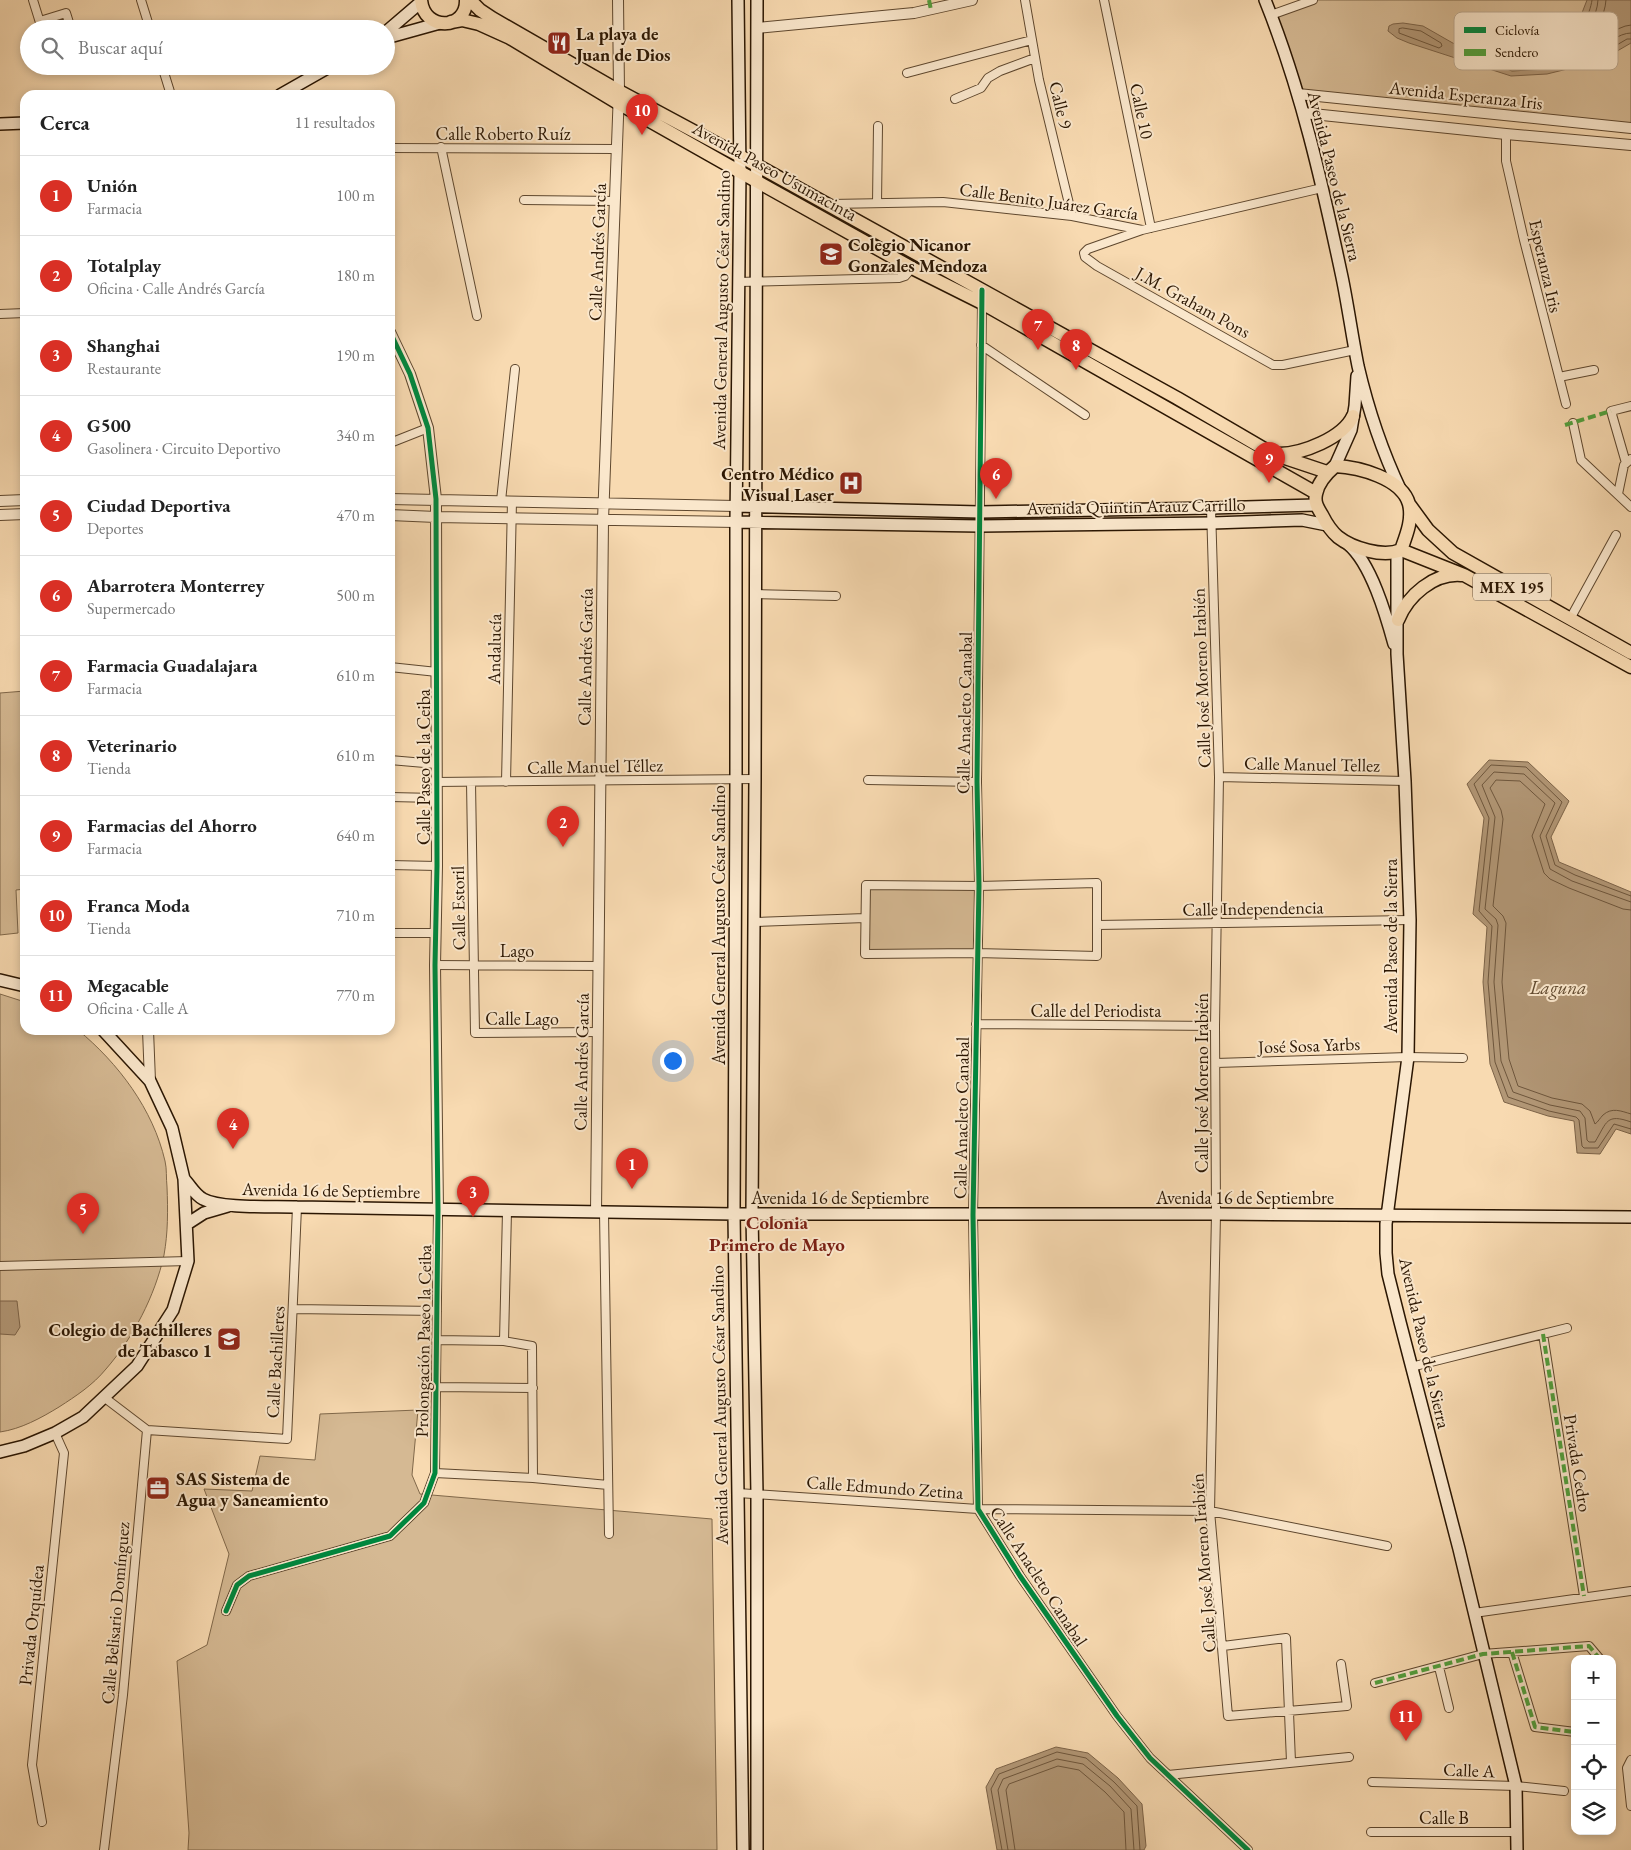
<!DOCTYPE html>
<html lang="es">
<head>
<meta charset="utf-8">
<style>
  :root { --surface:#fff; --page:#f6f6f6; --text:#222; --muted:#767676; --line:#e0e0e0; --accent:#d93025 }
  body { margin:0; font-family:"EB Garamond",serif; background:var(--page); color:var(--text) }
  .controls { position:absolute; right:15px; bottom:15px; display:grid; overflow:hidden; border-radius:10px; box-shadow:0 2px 8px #0003 }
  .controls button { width:45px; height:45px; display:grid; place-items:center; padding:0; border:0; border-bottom:1px solid var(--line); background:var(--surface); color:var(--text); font:25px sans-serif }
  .you { position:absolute; left:672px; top:1060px; width:18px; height:18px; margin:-12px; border:4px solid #fff; border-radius:50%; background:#1a73e8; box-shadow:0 0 0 8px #1a73e833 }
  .badge { display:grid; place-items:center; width:32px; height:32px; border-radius:50%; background:var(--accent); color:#fff; font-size:16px; font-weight:700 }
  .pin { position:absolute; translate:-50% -41px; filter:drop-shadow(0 1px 2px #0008) }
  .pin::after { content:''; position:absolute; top:26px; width:18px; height:15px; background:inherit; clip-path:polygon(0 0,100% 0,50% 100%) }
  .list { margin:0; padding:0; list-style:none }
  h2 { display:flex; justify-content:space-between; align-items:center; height:65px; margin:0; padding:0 20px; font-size:21px }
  h2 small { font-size:16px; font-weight:400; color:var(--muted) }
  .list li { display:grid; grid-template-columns:32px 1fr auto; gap:15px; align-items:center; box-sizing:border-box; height:80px; padding:0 20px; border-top:1px solid var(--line) }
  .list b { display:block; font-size:19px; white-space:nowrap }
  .list p { margin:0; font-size:16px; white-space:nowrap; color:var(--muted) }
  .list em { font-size:16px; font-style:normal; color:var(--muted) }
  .icon { flex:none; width:28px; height:28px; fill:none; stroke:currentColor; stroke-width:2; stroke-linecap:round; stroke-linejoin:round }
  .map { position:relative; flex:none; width:1631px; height:1850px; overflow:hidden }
  .search { position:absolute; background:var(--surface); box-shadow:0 2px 8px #0003; left:20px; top:20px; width:375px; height:55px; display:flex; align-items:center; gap:12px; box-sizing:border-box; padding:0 18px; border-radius:28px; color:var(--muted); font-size:19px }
  .panel { position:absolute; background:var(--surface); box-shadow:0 2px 8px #0003; left:20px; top:90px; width:375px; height:945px; border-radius:15px }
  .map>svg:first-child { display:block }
</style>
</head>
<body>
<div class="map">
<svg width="1631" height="1850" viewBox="0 0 1631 1850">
  <rect width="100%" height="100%" fill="#f8dab1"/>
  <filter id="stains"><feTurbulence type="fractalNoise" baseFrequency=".004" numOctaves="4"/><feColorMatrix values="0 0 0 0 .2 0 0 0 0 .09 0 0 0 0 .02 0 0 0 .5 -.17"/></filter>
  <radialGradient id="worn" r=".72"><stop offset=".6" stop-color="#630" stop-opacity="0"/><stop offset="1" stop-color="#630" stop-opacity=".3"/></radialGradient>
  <path fill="#d5b993" stroke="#80684a" d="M1315 0H1631V128L1298 94 1271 15Z
    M25 691V889L16 890 18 933 0 935V693Z
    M866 885 979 886 976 953 865 954Z
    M0 994 25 1002V1030H78C118 1063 153 1109 165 1161 167 1169 166 1178 167 1187 168 1210 168 1233 164 1255 155 1296 133 1338 106 1369 93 1385 76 1396 59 1407 41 1418 21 1429 0 1432Z
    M418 1410 412 1475 420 1494 712 1519 717 1850H188L189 1833 177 1661 207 1645 229 1554 204 1489 252 1491 260 1456 315 1460 320 1414Z"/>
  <path fill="#b29776" stroke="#7c6348" d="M1587 0H1631V43L1600 61 1547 74 1511 76 1409 43 1397 38 1388 31 1389 26 1393 24 1403 23 1423 26 1458 46 1492 54H1508L1522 50 1569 29 1580 18Z
    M1489 760 1528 762 1569 801 1551 837 1559 862 1631 892V1134L1616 1129 1600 1154 1577 1153 1574 1121 1548 1116 1504 1102 1490 1064 1483 982 1487 927 1473 914 1484 818 1467 784Z
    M0 1301H17L20 1327 15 1335 0 1334Z
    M1056 1747 1088 1753 1118 1778 1142 1804 1146 1846 1144 1850H997L986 1787 996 1769Z"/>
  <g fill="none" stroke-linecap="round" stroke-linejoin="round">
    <path stroke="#6e563c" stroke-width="1" d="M1592 0C1591 7 1588 17 1583 22 1567 42 1518 58 1494 59L1492 63 1512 71 1546 69 1598 56 1627 39H1631
      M1598 0C1596 36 1557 47 1529 59V63C1543 66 1581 56 1595 50 1607 45 1618 33 1631 33
      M1606 0C1605 17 1595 30 1584 41V44C1601 45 1614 26 1631 25
      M1403 28 1421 31 1441 43 1442 46 1439 48 1399 33V29Z
      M1631 896 1575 875 1555 865 1546 836 1562 802 1526 767 1491 765 1474 784 1489 818 1479 911 1492 926 1488 982 1495 1062 1508 1097 1549 1111 1576 1117 1579 1120 1582 1146 1584 1148H1598L1614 1124 1631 1129
      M1631 902 1572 881 1550 869 1540 836 1555 803 1524 774 1494 772 1482 785 1495 817 1485 909 1496 919 1498 925 1494 982 1501 1061 1513 1092 1550 1105 1580 1111 1585 1118 1587 1140 1589 1142H1595C1607 1122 1606 1113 1631 1122
      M1631 910 1623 909 1569 888 1550 879 1544 873 1532 836 1545 804 1520 781 1496 780 1490 788 1501 810 1503 819 1493 906 1503 916 1506 923 1502 982 1509 1059 1518 1086 1552 1098 1582 1104 1590 1111 1595 1124C1598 1122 1600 1118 1603 1115 1612 1107 1621 1111 1631 1114
      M1002 1850 991 1789 999 1774 1057 1752 1086 1758 1114 1782 1137 1806 1140 1850
      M1008 1850 998 1790 1003 1779 1057 1759 1083 1764 1110 1786 1131 1809 1134 1850
      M1015 1850 1006 1790 1009 1784 1058 1766 1079 1770 1105 1792 1124 1812 1126 1850"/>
    <g stroke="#5e472e" stroke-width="10">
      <path id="minor" d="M33 0 42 29
        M141 0 150 29
        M1025 0 1039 80 1072 216
        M1104 0 1151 228
        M1271 15 1313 0
        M40 21 66 13 71 29
        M162 66 171 95
        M907 73 1032 40
        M955 99 981 88 988 78 1000 71 1035 58
        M1506 134V161L1524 240 1566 404
        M441 147 477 316
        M390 148 616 149
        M524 200 615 201
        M877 203 878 126
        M831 204 943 202 1072 216 1142 230 1322 188
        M1142 230 1088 249 1084 253 1085 257 1097 266 1273 365H1283L1355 350
        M739 282 899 278 905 276 912 268
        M982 301 977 782 979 886 973 1215 978 1509 1020 1576 1117 1716 1150 1758 1248 1850
        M0 314 25 313
        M981 345 1085 415
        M1559 377 1594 370
        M1573 423 1581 460 1631 507
        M390 443 428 428
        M1626 463 1611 411 1631 406
        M1618 494 1624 465 1631 459
        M501 501 515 369
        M1211 508 1219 777 1215 1026 1216 1214 1210 1511 1228 1716 1347 1706 1341 1664
        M756 594 836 596
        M1570 619 1616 535
        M390 667 437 672
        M390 760 436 764
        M1219 777 1405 781
        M868 780 977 782
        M435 782 755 779
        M471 782 475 1033 598 1032
        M506 782 512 501
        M390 797 436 798
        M390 865 437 866
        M1097 883V956L976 953 865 954 866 885 979 886Z
        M755 922 865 918
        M1097 925 1410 920
        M390 933H436
        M435 965 599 966
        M976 1024 1215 1026
        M1216 1063 1408 1057 1463 1058
        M604 1212 609 1534
        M0 1266 188 1261
        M293 1309 437 1311
        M1543 1334 1584 1596
        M436 1340 504 1341 532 1346 533 1478
        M504 1341 507 1211
        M1411 1367 1567 1328
        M437 1387 533 1388
        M105 1398 147 1430
        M147 1430 287 1439 297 1207
        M435 1473 533 1478 608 1485
        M738 1493 978 1509 1210 1511 1387 1546
        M226 1611 237 1585 249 1576 390 1536 424 1503 435 1473 438 1210
        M1474 1613 1631 1591
        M1223 1646 1286 1638 1291 1762
        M1512 1652 1535 1727 1575 1732
        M1439 1667 1449 1708
        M1375 1683 1483 1654 1589 1646 1600 1659
        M1631 1760 1627 1768 1631 1806
        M1168 1775 1349 1757
        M1372 1782 1516 1786 1564 1791
        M42 1822 32 1765 64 1453 55 1433
        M1371 1832H1517
        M104 1850 123 1695 147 1430"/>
    </g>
    <g stroke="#5e472e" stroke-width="12">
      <path id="tertiary" d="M757 28 914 13 972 0
        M1298 94 1631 128
        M1303 113 1506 134 1631 145
        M390 332 410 374 428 428 436 499 437 866 435 965 438 1210
        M390 499 736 506
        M0 501 25 500
        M0 515 25 514
        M390 515 436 517 736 522
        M148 1030 150 1081
        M596 1212 603 520 619 91 618 0"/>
    </g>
    <g stroke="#2b1602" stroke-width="14">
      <path id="secondary" d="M738 0 740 172 736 522V779L734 1214 743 1850
        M757 0 755 779 752 1214 757 1494V1850
        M1265 0C1301 89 1322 183 1342 277 1348 306 1352 336 1358 366 1368 409 1382 451 1401 491
        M386 32 421 2
        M386 38 440 23
        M280 95 331 66
        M0 124 25 123
        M1335 466 1351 430 1355 406 1357 376
        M736 506 980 512 1211 508 1316 505
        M736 522 980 526 1212 523 1302 520 1327 525
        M1348 544C1371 563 1386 615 1394 644
        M1397 552V654L1405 781 1410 920 1408 1057 1386 1224V1253L1388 1274 1400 1322 1459 1549 1516 1786 1517 1850
        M0 980 25 986
        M184 1179C190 1185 195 1195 203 1199 221 1209 275 1206 297 1207L734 1214H1216L1631 1217
        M187 1224 204 1213 228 1206
        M0 1452 24 1446 55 1433 83 1417 137 1366 173 1310 188 1261 184 1179 172 1128 150 1081 103 1030"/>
    </g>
    <g stroke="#2b1602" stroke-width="15">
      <path id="primary" d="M421 0C424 32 467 30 466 0
        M470 0 480 10 492 18 619 91 740 156 1177 398 1273 454 1327 472
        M451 22 462 20 479 24 510 38 618 103 740 172 912 268 982 303 1316 493
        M1279 454C1302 454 1343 438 1353 416
        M1335 466C1358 467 1402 478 1409 504 1413 520 1406 536 1401 550 1383 558 1352 548 1338 537 1331 531 1326 523 1322 515 1318 508 1314 503 1316 494 1318 482 1327 473 1335 466Z
        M1409 504 1428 530 1453 553 1631 653
        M1401 550 1464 575 1631 667
        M1398 620C1408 595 1434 573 1461 575"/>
    </g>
    <use href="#minor" stroke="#fae7cc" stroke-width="8"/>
    <use href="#tertiary" stroke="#fae7cc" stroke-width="10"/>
    <use href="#secondary" stroke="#fae7cc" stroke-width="11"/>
    <use href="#primary" stroke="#f8dab1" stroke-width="12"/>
    <path stroke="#51a13d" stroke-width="4" stroke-dasharray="8 4" stroke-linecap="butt" d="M929 0 931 10
      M1565 425 1611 411
      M1543 1334 1584 1596
      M1512 1652 1535 1727 1575 1732
      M1375 1683 1483 1654 1589 1646 1600 1659"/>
    <g stroke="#fae7cc" stroke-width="8">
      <path id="cycleway" d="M982 290 977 782 979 886 973 1215 978 1509 1020 1576 1117 1716 1150 1758 1248 1850
        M226 1611 237 1585 249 1576 390 1536 424 1503 435 1473 438 1210 435 965 437 866 436 499 428 428 410 374 390 332"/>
    </g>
    <use href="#cycleway" stroke="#00873e" stroke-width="5"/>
  </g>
  <defs>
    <g id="restaurant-square" transform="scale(1.25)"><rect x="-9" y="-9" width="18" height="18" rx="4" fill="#8f2418" stroke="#fae7cc"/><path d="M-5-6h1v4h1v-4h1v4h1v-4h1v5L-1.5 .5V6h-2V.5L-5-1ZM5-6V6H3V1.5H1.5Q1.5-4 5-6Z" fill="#fff"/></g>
    <g id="school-square" transform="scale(1.25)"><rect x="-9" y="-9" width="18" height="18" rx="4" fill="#8f2418" stroke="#fae7cc"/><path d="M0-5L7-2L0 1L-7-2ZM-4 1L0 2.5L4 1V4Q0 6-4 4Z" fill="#fff"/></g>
    <g id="hospital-square" transform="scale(1.25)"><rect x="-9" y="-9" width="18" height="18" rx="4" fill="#8f2418" stroke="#fae7cc"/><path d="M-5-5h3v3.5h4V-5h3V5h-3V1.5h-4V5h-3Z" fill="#fff"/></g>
    <g id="university-square" transform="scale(1.25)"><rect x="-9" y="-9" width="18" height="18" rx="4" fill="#8f2418" stroke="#fae7cc"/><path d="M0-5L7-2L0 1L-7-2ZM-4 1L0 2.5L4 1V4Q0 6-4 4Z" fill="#fff"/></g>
    <g id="office-square" transform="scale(1.25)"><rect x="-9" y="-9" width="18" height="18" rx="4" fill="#8f2418" stroke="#fae7cc"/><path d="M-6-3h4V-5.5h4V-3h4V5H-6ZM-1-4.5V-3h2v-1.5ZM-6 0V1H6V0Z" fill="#fff"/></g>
  </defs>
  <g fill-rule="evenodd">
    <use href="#restaurant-square" x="559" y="43"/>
    <use href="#school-square" x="831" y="254"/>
    <use href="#hospital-square" x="851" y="483"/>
    <use href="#university-square" x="229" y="1339"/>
    <use href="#office-square" x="158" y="1488"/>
  </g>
  <g text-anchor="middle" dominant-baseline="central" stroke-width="4" stroke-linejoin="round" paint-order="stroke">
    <rect fill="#fae7cc" stroke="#69553f" stroke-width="1" x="1473" y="573.5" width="78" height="27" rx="4"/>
    <g font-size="16" font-weight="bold" fill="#2b1602">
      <text x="1512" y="587">MEX 195</text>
    </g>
    <g font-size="18" font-weight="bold" fill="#2b1602" stroke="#fae7cc" text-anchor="start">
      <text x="576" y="33">La playa de<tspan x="576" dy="21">Juan de Dios</tspan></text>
      <text x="848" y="244">Colegio Nicanor<tspan x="848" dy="21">Gonzales Mendoza</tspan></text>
      <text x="834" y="473" text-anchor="end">Centro Médico<tspan x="834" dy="21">Visual Laser</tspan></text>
      <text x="212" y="1329" text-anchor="end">Colegio de Bachilleres<tspan x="212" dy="21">de Tabasco 1</tspan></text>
      <text x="176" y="1478">SAS Sistema de<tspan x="176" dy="21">Agua y Saneamiento</tspan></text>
    </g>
    <g font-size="18" fill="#2b1602" stroke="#fae7cc">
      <text transform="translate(1466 95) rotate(6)">Avenida Esperanza Iris</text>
      <text transform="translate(1061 105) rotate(76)">Calle 9</text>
      <text transform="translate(1142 111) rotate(78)">Calle 10</text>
      <text x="503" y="133">Calle Roberto Ruíz</text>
      <text transform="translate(775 171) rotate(29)">Avenida Paseo Usumacinta</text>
      <text transform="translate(1335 176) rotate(76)">Avenida Paseo de la Sierra</text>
      <text transform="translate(1049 201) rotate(8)">Calle Benito Juárez García</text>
      <text transform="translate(597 252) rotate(-88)">Calle Andrés García</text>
      <text transform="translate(1546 266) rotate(77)">Esperanza Iris</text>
      <text transform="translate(1193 302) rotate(29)">J.M. Graham Pons</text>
      <text transform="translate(721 310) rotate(-89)">Avenida General Augusto César Sandino</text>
      <text transform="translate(1136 506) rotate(-1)">Avenida Quintin Arauz Carrillo</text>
      <text transform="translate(494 649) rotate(-89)">Andalucía</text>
      <text transform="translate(585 657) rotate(-89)">Calle Andrés García</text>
      <text transform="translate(1201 678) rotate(-92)">Calle José Moreno Irabién</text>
      <text transform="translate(964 713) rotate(-89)">Calle Anacleto Canabal</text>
      <text transform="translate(1312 764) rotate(1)">Calle Manuel Tellez</text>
      <text transform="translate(595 766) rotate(-1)">Calle Manuel Téllez</text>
      <text transform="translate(423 767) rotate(-90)">Calle Paseo de la Ceiba</text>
      <text transform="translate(458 908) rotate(-91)">Calle Estoril</text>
      <text transform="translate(1253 908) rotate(-1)">Calle Independencia</text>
      <text transform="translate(718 925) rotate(-90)">Avenida General Augusto César Sandino</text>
      <text transform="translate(1390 946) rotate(-90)">Avenida Paseo de la Sierra</text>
      <text x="517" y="950">Lago</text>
      <text x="1096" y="1010">Calle del Periodista</text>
      <text x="522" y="1018">Calle Lago</text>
      <text transform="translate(1309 1045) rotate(-2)">José Sosa Yarbs</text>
      <text transform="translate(581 1062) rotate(-89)">Calle Andrés García</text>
      <text transform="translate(1201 1083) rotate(-90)">Calle José Moreno Irabién</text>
      <text transform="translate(961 1118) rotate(-89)">Calle Anacleto Canabal</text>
      <text transform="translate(331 1190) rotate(1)">Avenida 16 de Septiembre</text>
      <text x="840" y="1197">Avenida 16 de Septiembre</text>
      <text x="1245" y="1197">Avenida 16 de Septiembre</text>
      <text transform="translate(423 1341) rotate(-89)">Prolongación Paseo la Ceiba</text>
      <text transform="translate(1425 1343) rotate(77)">Avenida Paseo de la Sierra</text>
      <text transform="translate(275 1362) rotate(-87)">Calle Bachilleres</text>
      <text transform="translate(719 1405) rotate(-91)">Avenida General Augusto César Sandino</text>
      <text transform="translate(1578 1463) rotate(81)">Privada Cedro</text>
      <text transform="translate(885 1487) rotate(4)">Calle Edmundo Zetina</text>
      <text transform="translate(1203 1563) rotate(-94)">Calle José Moreno Irabién</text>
      <text transform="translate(1039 1576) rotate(57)">Calle Anacleto Canabal</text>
      <text transform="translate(115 1613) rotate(-85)">Calle Belisario Domínguez</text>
      <text transform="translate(31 1625) rotate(-84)">Privada Orquídea</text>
      <text transform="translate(1469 1770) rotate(2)">Calle A</text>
      <text x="1444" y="1817">Calle B</text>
    </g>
    <g font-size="19" font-style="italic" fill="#614a30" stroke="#fae7cc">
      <text x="1558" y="987">Laguna</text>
    </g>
    <g font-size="19" font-weight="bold" fill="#7a1f14" stroke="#fae7cc">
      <text x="777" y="1222">Colonia<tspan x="777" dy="22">Primero de Mayo</tspan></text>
    </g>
  </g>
  <rect x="1454" y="12" width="164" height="58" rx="8" fill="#fae7cc" stroke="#bca88f" stroke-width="1"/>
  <rect x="1464" y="27" width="22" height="6" fill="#00873e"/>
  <rect x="1464" y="49" width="22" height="7" fill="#51a13d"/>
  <g font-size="14" fill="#2b1602">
    <text x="1495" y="35">Ciclovía</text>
    <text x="1495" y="57">Sendero</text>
  </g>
  <rect width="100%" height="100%" filter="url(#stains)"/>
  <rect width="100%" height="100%" fill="url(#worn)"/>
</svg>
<div class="controls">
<button>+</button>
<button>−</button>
<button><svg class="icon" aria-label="locate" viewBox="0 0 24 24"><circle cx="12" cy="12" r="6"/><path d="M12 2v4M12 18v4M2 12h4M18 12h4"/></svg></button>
<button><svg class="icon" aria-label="layers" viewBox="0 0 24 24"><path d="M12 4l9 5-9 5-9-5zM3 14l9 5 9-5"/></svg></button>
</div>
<div class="you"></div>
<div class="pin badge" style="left:632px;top:1189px">1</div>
<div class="pin badge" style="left:563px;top:847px">2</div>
<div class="pin badge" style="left:473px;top:1217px">3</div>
<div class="pin badge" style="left:233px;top:1149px">4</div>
<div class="pin badge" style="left:83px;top:1234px">5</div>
<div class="pin badge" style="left:996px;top:499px">6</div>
<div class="pin badge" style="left:1038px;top:350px">7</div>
<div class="pin badge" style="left:1076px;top:370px">8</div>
<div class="pin badge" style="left:1269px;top:483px">9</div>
<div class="pin badge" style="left:642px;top:135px">10</div>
<div class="pin badge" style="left:1406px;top:1741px">11</div>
<div class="search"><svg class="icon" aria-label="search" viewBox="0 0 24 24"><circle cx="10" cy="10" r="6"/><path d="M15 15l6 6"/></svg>Buscar aquí</div>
<section class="panel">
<h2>Cerca<small>11 resultados</small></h2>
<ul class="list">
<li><span class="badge">1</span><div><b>Unión</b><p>Farmacia</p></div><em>100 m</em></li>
<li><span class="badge">2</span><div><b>Totalplay</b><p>Oficina · Calle Andrés García</p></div><em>180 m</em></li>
<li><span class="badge">3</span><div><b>Shanghai</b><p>Restaurante</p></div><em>190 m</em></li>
<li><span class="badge">4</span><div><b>G500</b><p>Gasolinera · Circuito Deportivo</p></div><em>340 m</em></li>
<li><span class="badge">5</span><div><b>Ciudad Deportiva</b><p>Deportes</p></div><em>470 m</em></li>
<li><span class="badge">6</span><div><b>Abarrotera Monterrey</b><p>Supermercado</p></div><em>500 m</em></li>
<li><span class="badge">7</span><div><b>Farmacia Guadalajara</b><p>Farmacia</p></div><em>610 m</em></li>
<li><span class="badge">8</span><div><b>Veterinario</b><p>Tienda</p></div><em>610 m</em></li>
<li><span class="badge">9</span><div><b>Farmacias del Ahorro</b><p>Farmacia</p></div><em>640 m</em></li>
<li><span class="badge">10</span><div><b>Franca Moda</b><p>Tienda</p></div><em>710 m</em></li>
<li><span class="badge">11</span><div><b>Megacable</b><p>Oficina · Calle A</p></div><em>770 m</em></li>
</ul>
</section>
</div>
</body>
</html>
